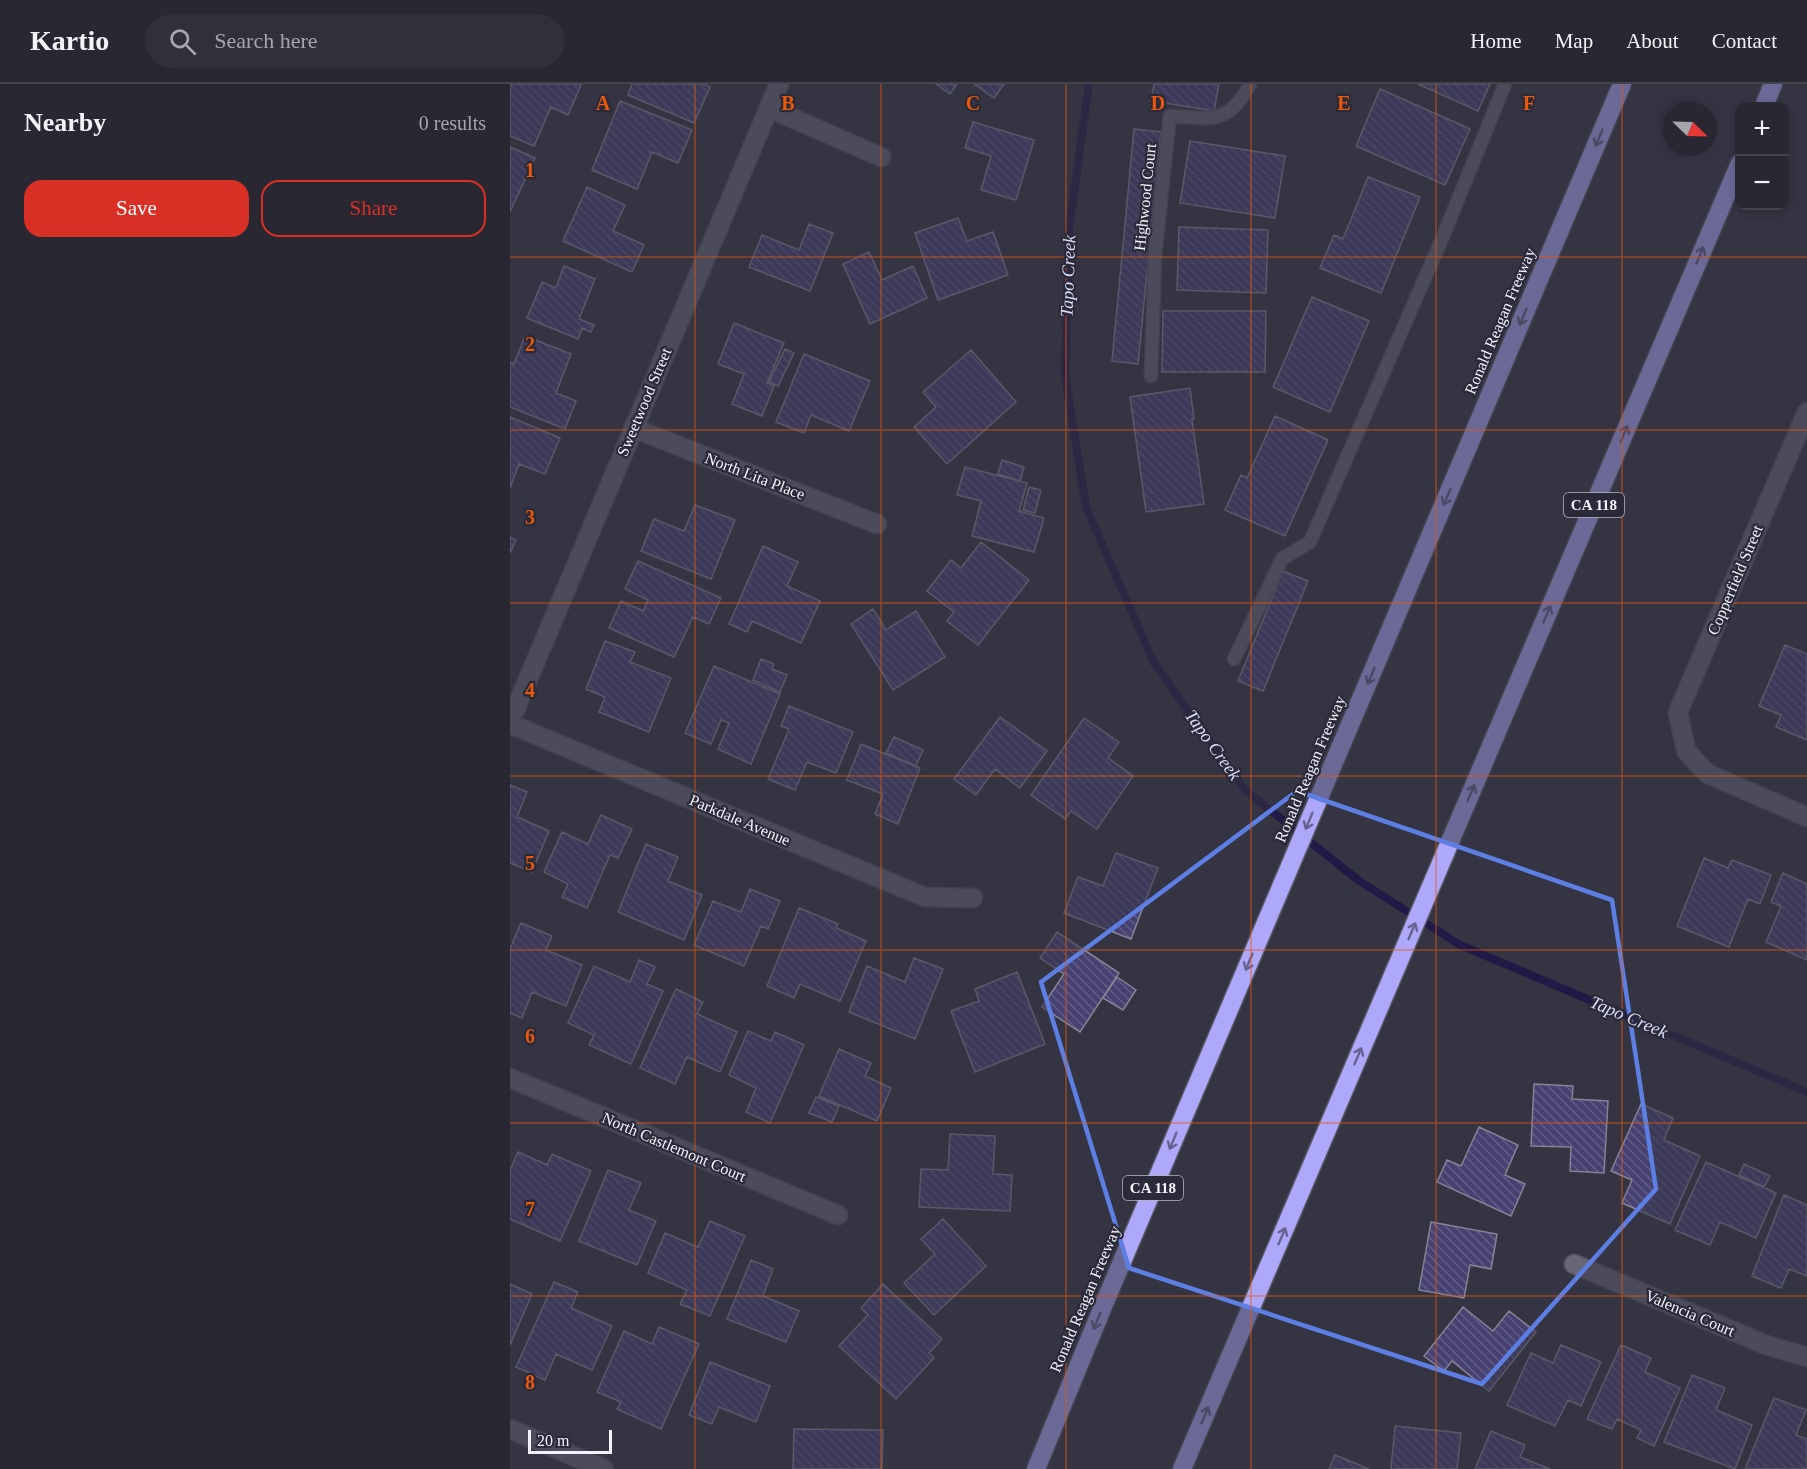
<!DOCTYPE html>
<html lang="en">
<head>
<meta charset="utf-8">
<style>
  :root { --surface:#282732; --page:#302f3a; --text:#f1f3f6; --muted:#a5a5ac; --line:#44444d; --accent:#d93025 }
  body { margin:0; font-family:Georgia,serif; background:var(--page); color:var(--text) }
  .controls { position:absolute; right:18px; top:18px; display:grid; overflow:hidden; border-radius:12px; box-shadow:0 3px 9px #0003 }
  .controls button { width:54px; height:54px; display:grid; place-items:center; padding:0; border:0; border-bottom:2px solid var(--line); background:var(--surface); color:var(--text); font:30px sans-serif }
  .compass { position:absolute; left:1153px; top:18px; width:54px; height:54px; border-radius:50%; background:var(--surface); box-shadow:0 3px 9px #0003; rotate:113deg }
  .scale { position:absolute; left:18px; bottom:15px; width:84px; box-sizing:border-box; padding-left:6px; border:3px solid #f2f2fc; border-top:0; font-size:16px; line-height:21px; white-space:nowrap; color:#f2f2fc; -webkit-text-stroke:4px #2b2a39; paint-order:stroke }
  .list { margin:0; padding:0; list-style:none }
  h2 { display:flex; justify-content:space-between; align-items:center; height:78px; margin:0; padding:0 24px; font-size:26px }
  h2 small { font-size:20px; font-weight:400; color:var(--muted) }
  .actions { display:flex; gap:12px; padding:18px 24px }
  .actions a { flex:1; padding:14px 0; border:2px solid var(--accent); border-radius:18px; text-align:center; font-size:21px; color:var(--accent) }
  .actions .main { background:var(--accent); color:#fff }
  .icon { flex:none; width:33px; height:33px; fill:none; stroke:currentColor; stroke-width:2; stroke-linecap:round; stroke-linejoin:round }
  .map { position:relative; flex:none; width:1297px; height:1385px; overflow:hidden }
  header { display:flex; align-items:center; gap:36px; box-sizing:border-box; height:84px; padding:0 30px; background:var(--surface); border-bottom:2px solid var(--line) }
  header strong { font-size:28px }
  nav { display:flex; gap:33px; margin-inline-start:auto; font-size:21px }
  .search { width:420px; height:54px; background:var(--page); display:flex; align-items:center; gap:15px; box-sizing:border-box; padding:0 21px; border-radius:33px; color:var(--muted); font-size:22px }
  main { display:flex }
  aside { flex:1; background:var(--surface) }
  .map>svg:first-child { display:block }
</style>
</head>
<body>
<header>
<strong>Kartio</strong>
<div class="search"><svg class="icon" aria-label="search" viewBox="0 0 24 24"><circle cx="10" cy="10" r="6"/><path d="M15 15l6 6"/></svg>Search here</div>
<nav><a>Home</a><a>Map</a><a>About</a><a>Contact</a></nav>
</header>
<main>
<aside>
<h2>Nearby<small>0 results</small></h2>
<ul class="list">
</ul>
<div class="actions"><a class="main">Save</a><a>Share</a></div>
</aside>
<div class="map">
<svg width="1297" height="1385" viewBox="0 0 1297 1385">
  <defs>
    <pattern id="building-back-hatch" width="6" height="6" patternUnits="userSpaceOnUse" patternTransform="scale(1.5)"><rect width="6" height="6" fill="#464171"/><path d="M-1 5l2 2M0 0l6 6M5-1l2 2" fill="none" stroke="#615d86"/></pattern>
  </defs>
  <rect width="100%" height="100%" fill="#353443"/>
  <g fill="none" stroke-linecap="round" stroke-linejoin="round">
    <path stroke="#221a46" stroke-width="8" d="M579 0 559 145 555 291 576 423 644 579 734 705 848 796 950 861 1297 1008"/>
  </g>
  <path fill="url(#building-back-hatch)" stroke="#858496" stroke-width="1.5" d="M0 0H69L71 1 58 31 41 23 24 62 0 52Z
    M122 0H194L200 3 184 39 118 11Z
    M426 0H447L440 10Z
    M464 0H494L484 14Z
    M644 0H709L704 27 641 17Z
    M908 0H980L968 27Z
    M870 5 960 45 935 101 846 62Z
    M110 17 182 46 168 79 142 68 127 105 82 86Z
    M463 38 524 56 506 116 471 106 481 72 455 64Z
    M624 45 651 48 628 280 602 277Z
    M680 57 775 72 765 134 670 119Z
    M0 63 25 74 0 128Z
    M858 93 910 113 871 209 810 184 824 151 833 155Z
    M77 103 115 121 103 147 134 161 122 188 53 157Z
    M448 134 457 157 483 148 498 191 428 216 405 149Z
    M299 140 323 149 300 207 239 183 252 151 289 166Z
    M669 143 758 146 756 209 667 206Z
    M359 168 372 196 403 182 417 214 360 240 333 180Z
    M54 182 85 195 69 235 84 241 81 248 72 244 68 255 17 234 32 198 46 204Z
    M802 213 859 237 820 328 763 303Z
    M653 227H756L755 288H652Z
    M224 239 274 259 257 299 264 302 252 332 222 320 234 290 208 280Z
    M15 252 61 270 46 309 66 317 55 345 0 323V278L4 280Z
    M275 265 284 269 268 302 259 298Z
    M461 266 506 318 437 380 404 343 426 323 413 308Z
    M294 270 360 297 339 347 301 331 294 349 266 338Z
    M680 304 684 335H682L694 420 636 428 620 313Z
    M765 332 818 356 775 452 715 426 731 391 737 394Z
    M0 333 50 354 35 390 9 380 0 404Z
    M492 376 514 383 510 397 488 390Z
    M455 383 517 399 509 427 534 434 524 468 462 452 471 417 447 411Z
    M519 403 531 406 525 429 513 426Z
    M185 421 225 436 201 495 131 467 144 435 174 447Z
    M0 453 6 456 0 469Z
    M471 458 519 496 468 561 437 537 444 528 417 507 441 476 451 484Z
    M253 462 288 478 277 502 310 517 291 559 242 537 237 548 219 540Z
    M128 477 211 514 199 540 183 533 164 573 99 544 111 517 133 527 138 516 115 505Z
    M773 487 798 497 753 607 728 597Z
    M363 525 376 546 406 527 435 573 383 606 341 540Z
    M95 557 125 568 120 578 161 594 139 648 89 628 95 613 76 605Z
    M1275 561 1297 570V656L1266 643 1271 631 1249 622Z
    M251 575 264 580 262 585 277 591 270 608 243 596Z
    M204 582 270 610 241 680 208 665 219 639 211 636 201 660 175 649Z
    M279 622 343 648 326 689 297 678 285 706 258 695 279 645 271 642Z
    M490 633 537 667 510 704 485 685 466 711 444 695Z
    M574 634 609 658 598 674 623 692 587 745 561 727 555 735 521 711Z
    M384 653 413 666 406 682 376 669Z
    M351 660 410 684 388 740 365 730 373 710 337 696Z
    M0 701 17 708 7 733 39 747 22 788 0 779Z
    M91 731 122 745 108 774 100 771 77 824 52 813 58 800 34 788 52 748 78 760Z
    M136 760 168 773 158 797 192 811 174 856 108 828Z
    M606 769 648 784 621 855 554 829 568 793 593 802Z
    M1194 774 1218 784 1222 776 1261 791 1250 820 1238 815 1219 863 1167 842Z
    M1273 789 1297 800V876L1256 858 1271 822 1261 818Z
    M240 805 270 817 258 845 251 842 234 882 184 861 203 817 231 828Z
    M289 824 328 840 326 844 356 857 330 917 290 900 284 914 257 902Z
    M11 839 42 852 36 866 72 881 56 922 22 908 12 934 0 929V865Z
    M547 848 609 889 570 948 532 923 554 890 530 874Z
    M404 874 433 885 405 955 339 928 357 882 395 898Z
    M129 876 145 883 137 900 153 907 121 980 79 961 84 951 58 939 84 882 120 898Z
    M507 888 535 960 465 988 441 927 469 917 465 905Z
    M607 893 626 906 613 926 593 914Z
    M166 905 193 918 187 930 227 948 210 988 177 973 165 1000 130 984Z
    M238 947 261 957 265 948 294 961 260 1039 236 1028 246 1004 219 991Z
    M329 965 361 979 355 992 381 1004 367 1037 309 1012Z
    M1024 1000 1063 1002 1062 1015 1098 1017 1094 1089 1060 1087 1061 1063 1021 1062Z
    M306 1013 329 1022 322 1038 299 1029Z
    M1131 1020 1163 1034 1154 1056 1190 1072 1160 1140 1112 1119 1122 1096 1101 1087Z
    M969 1043 1008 1061 995 1091 1015 1100 1001 1132 927 1098 937 1076 951 1082Z
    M440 1050 485 1052 483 1090 502 1091 500 1127 409 1123 411 1085 438 1086Z
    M8 1068 37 1081 42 1070 81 1087 50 1157 0 1135V1086Z
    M1196 1078 1266 1109 1246 1154 1210 1138 1200 1161 1165 1146Z
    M1234 1080 1260 1092 1254 1103 1229 1091Z
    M98 1086 131 1099 119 1126 146 1137 127 1181 69 1157Z
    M1274 1111 1297 1121V1192L1279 1185 1271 1204 1242 1192Z
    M433 1135 476 1182 424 1231 394 1199 425 1170 411 1155Z
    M200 1137 235 1152 200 1232 170 1220 177 1206 138 1189 155 1149 188 1163Z
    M921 1138 987 1150 981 1185 960 1181 954 1214 909 1206Z
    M241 1176 263 1185 253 1212 289 1227 276 1258 217 1235Z
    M44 1198 68 1208 61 1224 102 1242 82 1286 46 1270 35 1296 6 1283Z
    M0 1200 22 1210 0 1261Z
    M373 1200 432 1255 419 1269 424 1274 386 1315 329 1262 358 1231 351 1224Z
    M953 1223 983 1247 999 1227 1026 1248 979 1307 942 1277 934 1287 914 1272Z
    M149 1243 189 1260 151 1345 107 1325 111 1318 87 1308 114 1247 142 1260Z
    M1051 1261 1091 1278 1071 1322 1058 1316 1045 1342 997 1321 1021 1269 1043 1279Z
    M1111 1261 1141 1274 1135 1288 1170 1304 1144 1362 1127 1354 1131 1346 1107 1335 1102 1345 1077 1335Z
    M200 1278 260 1302 246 1338 209 1323 202 1340 179 1331Z
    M1182 1291 1215 1304 1206 1326 1242 1341 1225 1385 1154 1358Z
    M1264 1314 1296 1326 1286 1351 1297 1355V1385H1235Z
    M885 1342 951 1349 947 1385H881Z
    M284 1345 373 1346 372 1385H283Z
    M981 1347 1015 1361 1010 1373 1040 1385H965Z
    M825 1371 859 1385H819Z"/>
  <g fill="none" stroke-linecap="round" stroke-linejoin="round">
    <g stroke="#545460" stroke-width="15">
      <path id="lane" d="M641 292 645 171 660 32C701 34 718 42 740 0
        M724 575 772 475 800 458 934 150 995 0"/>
    </g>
    <g stroke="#545460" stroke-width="21">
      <path id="street" d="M259 24 371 73
        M1297 328 1168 628 1176 667 1198 690 1297 733
        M123 344 367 440
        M0 638 269 0
        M0 640 415 813 463 814
        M0 994 328 1131
        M1064 1180 1256 1261 1297 1273
        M0 1345 94 1385"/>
    </g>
    <g stroke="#545460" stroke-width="21">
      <path id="highway" d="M1254 22 1263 0
        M526 1385 594 1220 1112 0
        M672 1385 1230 79"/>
    </g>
    <use href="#lane" stroke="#676778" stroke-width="12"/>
    <use href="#street" stroke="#676778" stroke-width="18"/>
    <use href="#highway" stroke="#aea8fa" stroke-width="18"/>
  </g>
  <defs><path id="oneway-shaft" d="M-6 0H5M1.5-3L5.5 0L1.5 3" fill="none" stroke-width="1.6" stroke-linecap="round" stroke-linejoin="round" transform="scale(1.5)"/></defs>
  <g stroke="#666390">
    <use href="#oneway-shaft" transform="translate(1089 54) rotate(113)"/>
    <use href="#oneway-shaft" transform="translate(1190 171) rotate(-67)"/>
    <use href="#oneway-shaft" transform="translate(1013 233) rotate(113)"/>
    <use href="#oneway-shaft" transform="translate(1114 350) rotate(-67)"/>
    <use href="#oneway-shaft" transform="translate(937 413) rotate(113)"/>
    <use href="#oneway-shaft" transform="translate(1037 530) rotate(-67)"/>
    <use href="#oneway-shaft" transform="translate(861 592) rotate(113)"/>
    <use href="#oneway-shaft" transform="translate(961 709) rotate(-67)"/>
    <use href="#oneway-shaft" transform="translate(799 737) rotate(113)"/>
    <use href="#oneway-shaft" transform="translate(902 847) rotate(-67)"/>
    <use href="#oneway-shaft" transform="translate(739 878) rotate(113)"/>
    <use href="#oneway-shaft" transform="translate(848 972) rotate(-67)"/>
    <use href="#oneway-shaft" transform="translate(663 1057) rotate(113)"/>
    <use href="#oneway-shaft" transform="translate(772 1152) rotate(-67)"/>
    <use href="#oneway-shaft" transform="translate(587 1237) rotate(112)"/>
    <use href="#oneway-shaft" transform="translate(695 1331) rotate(-67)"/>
  </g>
  <path d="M0 0H1297V1385H0ZM787 707 1102 816 1146 1105 972 1300 619 1184 531 898Z" fill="#353443" fill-opacity=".55" fill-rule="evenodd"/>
  <path fill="none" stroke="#5d7fe3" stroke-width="4.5" stroke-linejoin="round" d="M787 707 1102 816 1146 1105 972 1300 619 1184 531 898Z"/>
  <path fill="none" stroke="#e8590c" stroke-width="1.5" stroke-opacity="0.55" d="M185 0V1385M371 0V1385M556 0V1385M741 0V1385M926 0V1385M1112 0V1385M0 173H1297M0 346H1297M0 519H1297M0 692H1297M0 866H1297M0 1039H1297M0 1212H1297"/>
  <g text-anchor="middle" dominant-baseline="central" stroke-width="4.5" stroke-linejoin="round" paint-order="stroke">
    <g fill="#2b2a39" stroke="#b6b6c2" stroke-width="1.5">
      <rect x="1054" y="409" width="60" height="24" rx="4.5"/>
      <rect x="613" y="1092" width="60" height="24" rx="4.5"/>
    </g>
    <g font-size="15" font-weight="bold" fill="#f2f2fc">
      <text x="1084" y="421">CA 118</text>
      <text x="643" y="1104">CA 118</text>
    </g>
    <g font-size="16" fill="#f2f2fc" stroke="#2b2a39">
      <text transform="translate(635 113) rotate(-84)">Highwood Court</text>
      <text transform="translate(990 237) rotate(-67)">Ronald Reagan Freeway</text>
      <text transform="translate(134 318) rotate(-67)">Sweetwood Street</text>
      <text transform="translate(245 392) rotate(21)">North Lita Place</text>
      <text transform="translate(1225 496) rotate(-67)">Copperfield Street</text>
      <text transform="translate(800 685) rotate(-67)">Ronald Reagan Freeway</text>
      <text transform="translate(230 736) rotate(23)">Parkdale Avenue</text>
      <text transform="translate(164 1063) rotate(23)">North Castlemont Court</text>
      <text transform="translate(575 1215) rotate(-67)">Ronald Reagan Freeway</text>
      <text transform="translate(1180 1229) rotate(23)">Valencia Court</text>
    </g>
    <g font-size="18" font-style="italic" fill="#dcdbfb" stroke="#2b2a39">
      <text transform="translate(558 192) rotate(-88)">Tapo Creek</text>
      <text transform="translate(703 661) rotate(54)">Tapo Creek</text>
      <text transform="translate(1119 933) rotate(23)">Tapo Creek</text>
    </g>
  </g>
  <g font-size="20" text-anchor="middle" font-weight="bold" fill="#e8590c" stroke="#2b2a39" stroke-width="4.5" stroke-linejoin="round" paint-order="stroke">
    <text x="93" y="26">A</text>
    <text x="278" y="26">B</text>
    <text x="463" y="26">C</text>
    <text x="648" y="26">D</text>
    <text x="834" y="26">E</text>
    <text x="1019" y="26">F</text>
    <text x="20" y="93">1</text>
    <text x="20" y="267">2</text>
    <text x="20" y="440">3</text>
    <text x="20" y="613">4</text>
    <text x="20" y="786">5</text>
    <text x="20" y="959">6</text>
    <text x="20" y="1132">7</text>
    <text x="20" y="1305">8</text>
  </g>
</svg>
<div class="controls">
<button>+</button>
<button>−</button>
</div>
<svg class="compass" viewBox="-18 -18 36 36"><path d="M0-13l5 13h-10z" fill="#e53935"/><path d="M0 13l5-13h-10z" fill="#a5a5ac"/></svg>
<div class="scale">20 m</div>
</div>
</main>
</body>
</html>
